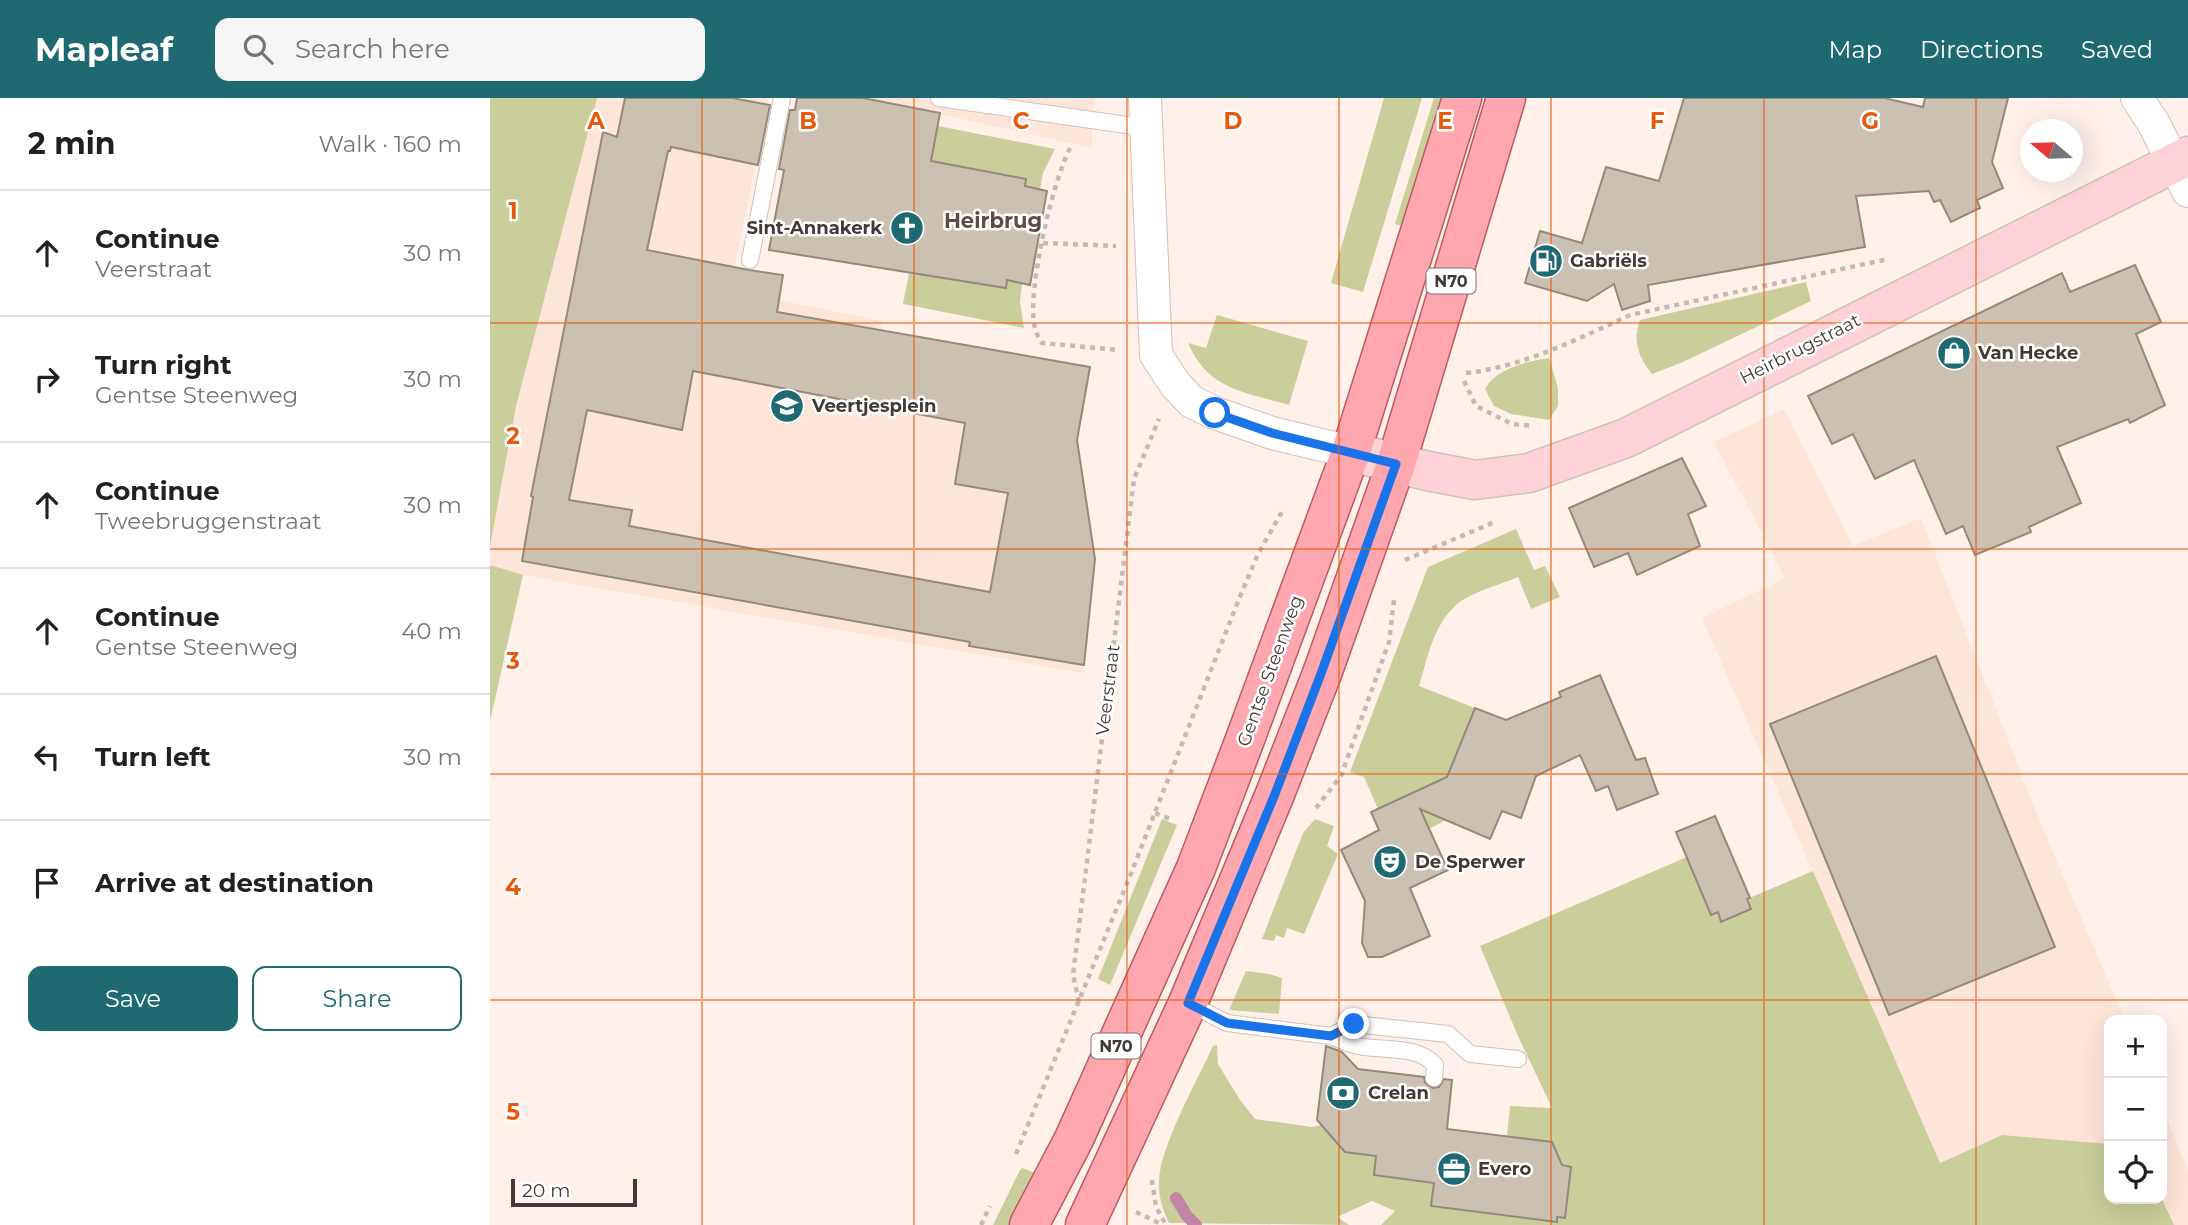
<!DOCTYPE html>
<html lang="en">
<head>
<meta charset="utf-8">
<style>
  :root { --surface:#fff; --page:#f6f6f6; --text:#202124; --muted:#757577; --line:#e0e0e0; --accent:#1f6a72 }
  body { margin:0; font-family:Montserrat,sans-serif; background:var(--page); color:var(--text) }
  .controls { position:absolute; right:21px; bottom:21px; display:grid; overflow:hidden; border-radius:14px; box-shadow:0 7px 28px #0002 }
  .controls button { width:63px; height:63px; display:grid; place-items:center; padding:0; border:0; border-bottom:2px solid var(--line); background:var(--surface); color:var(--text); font:35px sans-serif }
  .compass { position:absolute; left:1530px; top:21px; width:63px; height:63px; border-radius:50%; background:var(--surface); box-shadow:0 7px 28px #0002; rotate:289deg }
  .scale { position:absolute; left:21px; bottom:18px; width:126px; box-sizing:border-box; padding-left:7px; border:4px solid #403936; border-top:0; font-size:19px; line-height:24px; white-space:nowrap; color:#403936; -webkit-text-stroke:5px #fff; paint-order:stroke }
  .stop { position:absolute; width:21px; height:21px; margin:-16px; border:5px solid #1a73e8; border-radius:50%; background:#fff }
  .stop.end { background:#1a73e8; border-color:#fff; box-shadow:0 2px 7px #0008 }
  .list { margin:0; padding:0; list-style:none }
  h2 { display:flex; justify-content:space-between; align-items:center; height:91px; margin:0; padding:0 28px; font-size:30px }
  h2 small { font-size:23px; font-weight:400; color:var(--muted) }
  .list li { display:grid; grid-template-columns:46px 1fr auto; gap:21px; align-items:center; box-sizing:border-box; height:126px; padding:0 28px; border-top:2px solid var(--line) }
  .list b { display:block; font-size:26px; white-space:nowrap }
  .list p { margin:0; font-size:23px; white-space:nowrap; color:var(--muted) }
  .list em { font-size:23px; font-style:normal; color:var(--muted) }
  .actions { display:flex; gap:14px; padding:21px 28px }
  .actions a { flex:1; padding:16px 0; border:2px solid var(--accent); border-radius:14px; text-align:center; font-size:24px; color:var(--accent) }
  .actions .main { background:var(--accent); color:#fff }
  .icon { flex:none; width:38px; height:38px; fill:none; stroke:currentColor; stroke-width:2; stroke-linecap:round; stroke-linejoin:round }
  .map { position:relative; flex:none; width:1698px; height:1127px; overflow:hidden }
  header { display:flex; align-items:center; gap:42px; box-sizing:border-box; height:98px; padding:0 35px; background:var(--accent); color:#fff }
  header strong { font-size:33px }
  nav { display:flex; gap:38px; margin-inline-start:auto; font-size:24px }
  .search { width:490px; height:63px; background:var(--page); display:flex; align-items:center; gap:18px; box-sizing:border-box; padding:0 24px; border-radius:14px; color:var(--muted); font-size:26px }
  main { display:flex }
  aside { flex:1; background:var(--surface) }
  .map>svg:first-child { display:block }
</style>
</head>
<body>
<header>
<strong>Mapleaf</strong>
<div class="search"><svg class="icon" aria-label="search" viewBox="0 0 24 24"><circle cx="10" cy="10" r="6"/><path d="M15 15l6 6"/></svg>Search here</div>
<nav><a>Map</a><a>Directions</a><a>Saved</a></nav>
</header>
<main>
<aside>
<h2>2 min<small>Walk · 160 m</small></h2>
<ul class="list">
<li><svg class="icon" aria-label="ahead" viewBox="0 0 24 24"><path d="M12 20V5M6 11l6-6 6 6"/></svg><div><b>Continue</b><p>Veerstraat</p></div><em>30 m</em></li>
<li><svg class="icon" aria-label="right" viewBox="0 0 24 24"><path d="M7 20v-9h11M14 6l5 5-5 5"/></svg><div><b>Turn right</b><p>Gentse Steenweg</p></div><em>30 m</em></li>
<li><svg class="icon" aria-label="ahead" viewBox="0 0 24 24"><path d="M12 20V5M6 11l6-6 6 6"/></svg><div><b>Continue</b><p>Tweebruggenstraat</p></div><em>30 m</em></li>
<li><svg class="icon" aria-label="ahead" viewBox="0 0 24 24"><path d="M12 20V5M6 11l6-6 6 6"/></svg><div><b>Continue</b><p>Gentse Steenweg</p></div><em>40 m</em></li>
<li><svg class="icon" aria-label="left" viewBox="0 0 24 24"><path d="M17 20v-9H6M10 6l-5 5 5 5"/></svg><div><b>Turn left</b></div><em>30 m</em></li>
<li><svg class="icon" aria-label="arrive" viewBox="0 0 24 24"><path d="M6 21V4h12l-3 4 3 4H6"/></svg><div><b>Arrive at destination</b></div></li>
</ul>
<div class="actions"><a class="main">Save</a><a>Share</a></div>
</aside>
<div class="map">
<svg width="1698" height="1127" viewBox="0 0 1698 1127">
  <rect width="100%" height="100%" fill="#fff1ea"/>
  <path fill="#fee5d9" d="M0 0H279L240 192 393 223 392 233 600 267 587 342 605 461 593 575 22 475 0 467Z
    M378 0H606L602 14V50Z
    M1294 311 1363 448 1431 420 1551 726 1635 922H1619V1046L1512 1037 1450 1065 1212 520 1295 480 1224 344Z
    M1672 1010 1698 1072V1127H1684L1672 1101Z"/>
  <path fill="#cace9a" d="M0 0H107L26 308 0 448Z
    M894 0H932L873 194 841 185Z
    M944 0H954L914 129 905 126Z
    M448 28 565 51 553 75 549 97 533 94 535 81 438 77Z
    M422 160 509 189 516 190 518 177 532 185 530 204 534 230 413 206Z
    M1316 184 1321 203 1193 264 1162 276C1149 260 1142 243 1150 222Z
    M727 217 818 243 799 307C755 294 718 292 698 245L716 250Z
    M1059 260 1068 290V308L1059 322 1021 316 1004 308 995 291C1005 271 1038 263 1059 260Z
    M1026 431 1044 472 1055 468 1070 499 1041 511 1028 479C1010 487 977 495 964 509 943 529 937 562 929 588L985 610 966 656 956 722 939 731 922 695 888 711 874 679 860 674 938 469Z
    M0 467 33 477 0 623Z
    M672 721 687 727 620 887 608 881Z
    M825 721 844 728 837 748 848 756 814 836 797 830 794 840 786 837 784 843 772 841 813 735Z
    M1197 759 1221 816 1228 814 1232 824 1261 811 1257 801 1323 773 1450 1065 1512 1037 1619 1046V1101H1672L1684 1127H891L905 1113 882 1103 847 1119 859 1127 679 1125C673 1112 668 1098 669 1084 669 1050 708 981 723 948L727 947 728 966 750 1002 765 1021 822 1029 832 1027 853 1052 1072 1067 1062 1044 1017 1038 1020 1008 1062 1010 1028 938 990 848Z
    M756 873 779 876 792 880 789 916 739 912Z
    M532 1070 548 1076 525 1127H503L530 1072Z"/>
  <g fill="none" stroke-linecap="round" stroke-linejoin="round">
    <path stroke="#c186a6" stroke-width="12" d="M686 1100 697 1118 706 1127"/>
  </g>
  <path fill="#cac1b2" stroke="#938a7c" stroke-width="2" fill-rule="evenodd" d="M135 0H242L280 7 268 67 181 49 180 53H178L157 152 259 172 293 177 287 214 600 269 587 342 605 461 594 567 479 548 480 544 32 463 43 399 41 398 113 34 127 39ZM203 273 475 325 465 386 518 395 500 494 139 428 142 412 79 402 97 312 192 332Z
    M307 0H373L450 15 441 63 536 81 535 88 557 93 540 187 517 182 516 190 279 152 294 72 289 71 300 12H305Z
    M1194 0H1394L1433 9 1435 0H1518L1502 64 1513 90 1487 102 1490 110 1461 124 1450 102 1444 104 1439 93 1366 98 1375 149 1158 187 1160 203 1132 212 1124 186 1097 203 1035 185 1050 133 1092 145 1116 69 1169 83Z
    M1645 167 1671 224 1646 236 1675 307 1640 325 1638 321 1567 349 1591 405 1539 429 1541 434 1485 457 1473 428 1456 436 1424 362 1385 381 1363 336 1342 346 1318 298 1572 175 1580 194Z
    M1192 360 1216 408 1198 416 1210 448 1147 477 1138 455 1104 469 1079 410Z
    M1446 558 1565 849 1399 917 1280 626Z
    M1110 577 1146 662 1155 660 1168 696 1127 712 1118 688 1106 693 1090 657 1046 678 1031 720 1012 713 1000 741 930 711 958 772 920 790 940 838 892 859H878L872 845 875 803 851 752 889 732 881 714 957 679 985 610 1016 622 1071 599 1069 594Z
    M1225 718 1260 800 1257 801 1261 811 1231 824 1228 814 1221 817 1186 734Z
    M836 948 852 954 868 971 934 979 935 985 943 990 949 989 954 981 962 982 957 1031 1062 1044 1072 1067 1081 1069 1075 1120 1067 1119V1124L941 1108 944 1085 884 1077 886 1058 855 1054 827 1022Z"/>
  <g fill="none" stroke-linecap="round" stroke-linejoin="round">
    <g stroke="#d1c0b8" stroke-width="18">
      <path id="lane" d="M449 0 657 30
        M260 162 292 0
        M698 905 737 925 841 938 864 926 958 936 980 956 1028 961
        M841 938C850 942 859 946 868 948 892 953 928 947 945 967L944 980"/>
    </g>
    <g stroke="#d1c0b8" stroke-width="34">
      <path id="street" d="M655 0 666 257 685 286 702 304 725 315 782 335 861 354
        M1647 0 1664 26 1698 93"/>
    </g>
    <g stroke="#d1c0b8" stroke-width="41">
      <path id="secondary" d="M861 354 938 373 985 382 1039 375 1136 340 1698 58"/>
    </g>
    <g stroke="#bb5b62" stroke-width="41">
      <path id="primary" d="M539 1127 584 1041 706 770 754 644 861 354 972 0
        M595 1127 698 905 785 696 833 573 906 366 1016 0"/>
    </g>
    <path stroke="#c5b9b3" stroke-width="4.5" stroke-dasharray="5 5" stroke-linecap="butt" d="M580 50C563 83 536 194 545 230 546 235 549 240 552 245L628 252
      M553 145 626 148
      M976 275C1032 269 1088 241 1140 217L1398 161
      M974 283 986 308 1022 326 1043 328
      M915 462 1007 423
      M826 710 851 678 899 544 904 502
      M665 715 680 721
      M589 904 583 877 644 381 669 321
      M526 1056 640 778 749 501 768 456 793 412
      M662 1082 666 1109 676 1127
      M646 1114 673 1127
      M491 1127 500 1108"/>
    <use href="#lane" stroke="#fff" stroke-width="16"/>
    <use href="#street" stroke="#fff" stroke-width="32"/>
    <use href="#secondary" stroke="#fed3d7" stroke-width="38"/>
    <use href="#primary" stroke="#fea7af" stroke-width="38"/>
  </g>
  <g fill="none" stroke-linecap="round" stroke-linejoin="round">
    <path stroke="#1a73e8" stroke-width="9" d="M725 315 782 335 906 366 832 573 785 696 698 905 737 925 841 938 864 926"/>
  </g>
  <path fill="none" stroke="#e8590c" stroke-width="2" stroke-opacity="0.55" d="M212 0V1127M424 0V1127M637 0V1127M849 0V1127M1061 0V1127M1274 0V1127M1486 0V1127M0 225H1698M0 451H1698M0 676H1698M0 902H1698"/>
  <defs>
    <g id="church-disc" transform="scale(1.75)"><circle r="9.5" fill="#1f6a72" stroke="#fff"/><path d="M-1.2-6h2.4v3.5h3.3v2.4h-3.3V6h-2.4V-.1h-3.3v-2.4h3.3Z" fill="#fff"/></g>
    <g id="fuel-disc" transform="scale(1.75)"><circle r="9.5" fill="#1f6a72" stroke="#fff"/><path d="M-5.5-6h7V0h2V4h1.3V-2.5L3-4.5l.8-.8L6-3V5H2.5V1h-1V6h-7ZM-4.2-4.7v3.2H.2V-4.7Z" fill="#fff"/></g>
    <g id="shop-disc" transform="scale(1.75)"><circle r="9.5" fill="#1f6a72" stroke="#fff"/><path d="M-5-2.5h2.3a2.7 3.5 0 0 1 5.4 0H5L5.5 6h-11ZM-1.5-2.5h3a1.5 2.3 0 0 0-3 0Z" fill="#fff"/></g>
    <g id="school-disc" transform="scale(1.75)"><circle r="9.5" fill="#1f6a72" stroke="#fff"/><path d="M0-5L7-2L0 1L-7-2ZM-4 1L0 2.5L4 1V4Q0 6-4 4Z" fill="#fff"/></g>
    <g id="theatre-disc" transform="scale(1.75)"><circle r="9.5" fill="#1f6a72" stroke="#fff"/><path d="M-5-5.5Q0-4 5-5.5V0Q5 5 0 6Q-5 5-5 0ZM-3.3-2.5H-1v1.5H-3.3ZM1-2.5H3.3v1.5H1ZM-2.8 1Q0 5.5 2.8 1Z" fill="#fff"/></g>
    <g id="bank-disc" transform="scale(1.75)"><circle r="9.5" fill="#1f6a72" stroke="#fff"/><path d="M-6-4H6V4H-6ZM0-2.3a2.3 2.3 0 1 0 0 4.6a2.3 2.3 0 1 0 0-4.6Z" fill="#fff"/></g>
    <g id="office-disc" transform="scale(1.75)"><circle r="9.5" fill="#1f6a72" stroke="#fff"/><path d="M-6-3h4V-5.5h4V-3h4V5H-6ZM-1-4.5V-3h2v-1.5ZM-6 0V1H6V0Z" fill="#fff"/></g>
  </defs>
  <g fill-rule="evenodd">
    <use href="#church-disc" x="417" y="130"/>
    <use href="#fuel-disc" x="1056" y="163"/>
    <use href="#shop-disc" x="1464" y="255"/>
    <use href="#school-disc" x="297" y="308"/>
    <use href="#theatre-disc" x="900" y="764"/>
    <use href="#bank-disc" x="853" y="995"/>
    <use href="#office-disc" x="964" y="1071"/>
  </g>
  <g text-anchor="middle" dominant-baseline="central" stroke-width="5" stroke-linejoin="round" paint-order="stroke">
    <g fill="#fff" stroke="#797472" stroke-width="2">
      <rect x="936.5" y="170.5" width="49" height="25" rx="5"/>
      <rect x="601.5" y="935.5" width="49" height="25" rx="5"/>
    </g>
    <g font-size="16" font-weight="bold" fill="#403936">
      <text x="961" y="183">N70</text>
      <text x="626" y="948">N70</text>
    </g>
    <g font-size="18" font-weight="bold" fill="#403936" stroke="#fff" text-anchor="start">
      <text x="392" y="130" text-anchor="end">Sint-Annakerk</text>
      <text x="1080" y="163">Gabriëls</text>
      <text x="1488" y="255">Van Hecke</text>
      <text x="322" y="308">Veertjesplein</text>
      <text x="925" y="764">De Sperwer</text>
      <text x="878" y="995">Crelan</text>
      <text x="988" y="1071">Evero</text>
    </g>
    <g font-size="18" fill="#403936" stroke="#fff">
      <text transform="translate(1310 251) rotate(-27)">Heirbrugstraat</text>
      <text transform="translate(780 573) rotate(-70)">Gentse Steenweg</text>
      <text transform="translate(618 592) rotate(-83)">Veerstraat</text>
    </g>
    <g font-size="21" font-weight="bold" fill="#5b4d45" stroke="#fff">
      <text x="503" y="122">Heirbrug</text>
    </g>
  </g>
  <g font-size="23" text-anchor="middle" font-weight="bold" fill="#e8590c" stroke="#fff" stroke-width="5" stroke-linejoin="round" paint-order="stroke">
    <text x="106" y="31">A</text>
    <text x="318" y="31">B</text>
    <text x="531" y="31">C</text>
    <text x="743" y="31">D</text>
    <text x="955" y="31">E</text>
    <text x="1167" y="31">F</text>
    <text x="1380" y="31">G</text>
    <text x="23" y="121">1</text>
    <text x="23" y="346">2</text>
    <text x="23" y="571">3</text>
    <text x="23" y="797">4</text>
    <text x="23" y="1022">5</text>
  </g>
</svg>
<div class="controls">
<button>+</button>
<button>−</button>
<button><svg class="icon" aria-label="locate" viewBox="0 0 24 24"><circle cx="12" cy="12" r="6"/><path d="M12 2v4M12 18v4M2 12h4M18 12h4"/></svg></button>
</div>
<svg class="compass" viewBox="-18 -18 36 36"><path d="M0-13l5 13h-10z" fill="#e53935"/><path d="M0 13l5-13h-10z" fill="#757577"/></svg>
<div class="scale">20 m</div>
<div class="stop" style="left:725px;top:315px"></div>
<div class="stop end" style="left:864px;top:926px"></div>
</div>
</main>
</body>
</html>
